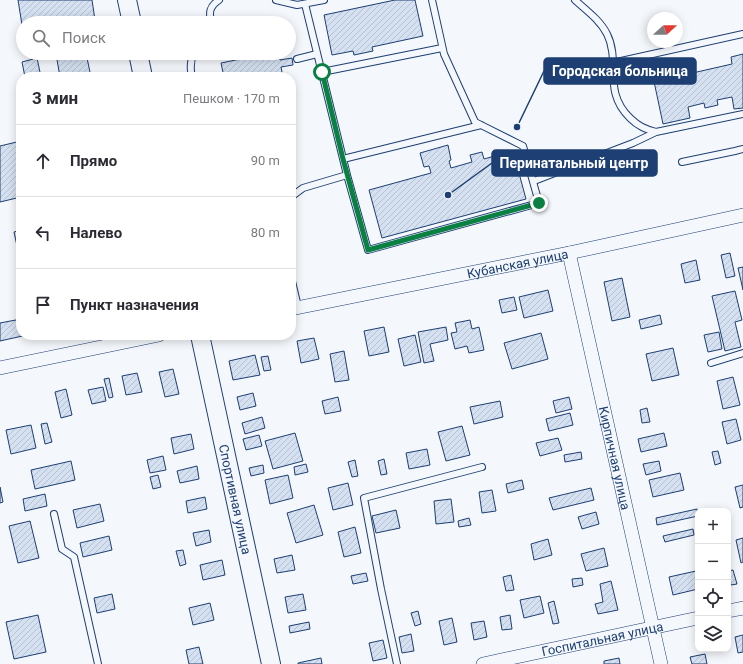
<!DOCTYPE html>
<html lang="ru">
<head>
<meta charset="utf-8">
<style>
  :root { --surface:#fff; --page:#f2f2f3; --text:#2b2b33; --muted:#7c7c81; --line:#e1e1e2 }
  body { margin:0; font-family:Roboto,sans-serif; background:var(--page); color:var(--text) }
  .controls { position:absolute; right:12px; bottom:12px; display:grid; overflow:hidden; border-radius:8px; box-shadow:0 2px 10px #0003 }
  .controls button { width:36px; height:36px; display:grid; place-items:center; padding:0; border:0; border-bottom:1px solid var(--line); background:var(--surface); color:var(--text); font:20px sans-serif }
  .compass { position:absolute; left:647px; top:12px; width:36px; height:36px; border-radius:50%; background:var(--surface); box-shadow:0 2px 10px #0003; rotate:69deg }
  .stop { position:absolute; width:12px; height:12px; margin:-9px; border:3px solid #0b8043; border-radius:50%; background:#fff }
  .stop.end { background:#0b8043; border-color:#fff; box-shadow:0 1px 4px #0008 }
  .list { margin:0; padding:0; list-style:none }
  h2 { display:flex; justify-content:space-between; align-items:center; height:52px; margin:0; padding:0 16px; font-size:17px }
  h2 small { font-size:13px; font-weight:400; color:var(--muted) }
  .list li { display:grid; grid-template-columns:26px 1fr auto; gap:12px; align-items:center; box-sizing:border-box; height:72px; padding:0 16px; border-top:1px solid var(--line) }
  .list b { display:block; font-size:15px; white-space:nowrap }
  .list em { font-size:13px; font-style:normal; color:var(--muted) }
  .icon { flex:none; width:22px; height:22px; fill:none; stroke:currentColor; stroke-width:2; stroke-linecap:round; stroke-linejoin:round }
  .map { position:relative; flex:none; width:743px; height:664px; overflow:hidden }
  .search { position:absolute; background:var(--surface); box-shadow:0 2px 10px #0003; left:16px; top:16px; width:280px; height:44px; display:flex; align-items:center; gap:10px; box-sizing:border-box; padding:0 14px; border-radius:22px; color:var(--muted); font-size:15px }
  .panel { position:absolute; background:var(--surface); box-shadow:0 2px 10px #0003; left:16px; top:72px; width:280px; height:268px; border-radius:16px }
  .map>svg:first-child { display:block }
</style>
</head>
<body>
<div class="map">
<svg width="743" height="664" viewBox="0 0 743 664">
  <defs>
    <pattern id="building-hatch" width="6" height="6" patternUnits="userSpaceOnUse"><rect width="6" height="6" fill="#d5e0f0"/><path d="M-1 1l2-2M0 6l6-6M5 7l2-2" fill="none" stroke="#b6c1d1"/></pattern>
  </defs>
  <rect width="100%" height="100%" fill="#f4f7fb"/>
  <path fill="url(#building-hatch)" stroke="#1d3f73" d="M18 0H92L95 20 77 23H23V31Z
    M395 0H415L423 36 372 47 373 51 354 55 353 51 332 55 324 15Z
    M61 53H86L91 77H60L56 54Z
    M270 53H279L280 60 292 58 293 65 281 67 283 77H224L221 63Z
    M743 54V108L734 109 732 97 717 100 718 105 705 108 704 103 688 107 690 118 663 124 652 72 673 68 675 77 732 64 731 57Z
    M37 58 41 77H25L22 62Z
    M21 141V197L0 202V146Z
    M448 145 451 160 449 161 451 168 472 162 470 155 482 152 484 159 513 151 526 199 382 238 369 190 431 173 429 166 424 167 420 153Z
    M21 230V260H20L14 232Z
    M730 253 735 276 726 278 721 255Z
    M696 260 700 280 685 283 681 264Z
    M743 267V290L738 268Z
    M622 278 630 317 612 321 604 282Z
    M548 290 553 311 524 318 519 297Z
    M735 291 742 320 735 322 741 347 725 351 712 296Z
    M514 297 517 310 502 313 499 300Z
    M660 315 662 324 641 329 639 320Z
    M21 319V335H27L0 341V323Z
    M470 320 472 329 479 327 484 350 469 353 467 346 455 349 451 333 457 332 455 323Z
    M384 327 389 352 369 356 364 331Z
    M446 327 448 340 430 344 434 361 424 363 418 332Z
    M719 332 722 349 708 352 704 335Z
    M541 333 548 359 512 369 504 343Z
    M415 335 421 362 404 366 398 339Z
    M314 338 319 359 301 363 297 341Z
    M673 348 679 375 652 381 646 354Z
    M344 351 349 380 335 382 330 354Z
    M255 355 260 375 233 380 229 361Z
    M268 356 271 370 264 371 261 357Z
    M173 369 179 394 165 397 159 372Z
    M137 373 142 392 126 395 122 376Z
    M733 377 740 405 723 409 717 381Z
    M109 378 113 397 109 398 104 379Z
    M103 387 106 401 92 404 88 390Z
    M66 389 72 415 61 418 55 392Z
    M253 393 256 406 240 410 237 397Z
    M338 397 341 411 325 414 322 401Z
    M569 397 572 409 556 413 553 401Z
    M500 401 503 417 474 424 470 407Z
    M647 408 650 422 642 423 640 410Z
    M570 413 573 425 549 431 546 419Z
    M262 417 265 428 245 434 242 423Z
    M736 419 741 440 727 444 722 422Z
    M47 423 52 442 45 444 41 424Z
    M31 425 36 448 11 454 6 430Z
    M462 426 470 455 446 461 438 432Z
    M295 433 303 461 273 469 265 441Z
    M664 433 667 446 641 452 638 439Z
    M191 434 194 449 174 454 171 438Z
    M259 435 262 446 246 450 243 439Z
    M558 438 562 450 540 456 536 443Z
    M427 449 430 465 409 469 406 453Z
    M718 451 721 463 715 465 712 452Z
    M581 452 582 459 565 462 564 455Z
    M163 456 166 470 150 473 147 460Z
    M384 459 387 474 381 475 378 461Z
    M355 460 358 476 352 477 348 462Z
    M71 461 75 480 35 489 31 470Z
    M659 461 661 471 646 475 643 464Z
    M306 464 308 472 295 475 294 467Z
    M263 465 264 473 251 476 249 468Z
    M197 466 199 479 180 483 177 471Z
    M680 473 684 490 653 497 649 480Z
    M158 475 161 487 153 489 150 477Z
    M288 475 293 498 270 504 265 480Z
    M522 480 524 489 508 493 506 484Z
    M348 483 353 505 333 510 328 488Z
    M743 485V507L740 508 735 487Z
    M0 487 3 502 0 503Z
    M591 488 594 500 553 510 549 498Z
    M492 490 496 511 482 513 479 492Z
    M45 494 47 506 25 511 23 499Z
    M205 497 207 509 188 513 186 501Z
    M451 499 454 522 436 524 434 501Z
    M100 504 104 521 77 528 73 510Z
    M314 505 323 535 296 543 287 513Z
    M697 509 698 516 657 525 656 518Z
    M396 510 400 528 376 533 372 516Z
    M596 512 599 524 582 529 578 517Z
    M469 518 471 525 459 527 458 521Z
    M30 521 39 558 18 563 9 526Z
    M355 527 361 553 344 557 338 532Z
    M693 529 694 535 665 542 663 536Z
    M209 530 211 542 196 546 193 533Z
    M109 536 112 550 83 557 80 543Z
    M743 538V562L741 563 736 540Z
    M548 539 552 555 534 560 531 544Z
    M604 548 608 566 586 571 581 554Z
    M183 550 186 564 180 566 176 551Z
    M292 555 295 570 277 573 274 559Z
    M222 560 225 575 203 580 200 565Z
    M733 570 737 584 731 585 728 571Z
    M696 571 698 589 673 595 669 577Z
    M366 573 368 581 353 584 351 576Z
    M511 575 514 590 506 591 503 577Z
    M582 578 583 585 573 587 572 579Z
    M611 581 618 610 598 614 595 604 603 602 600 584Z
    M112 594 115 609 97 613 94 598Z
    M303 594 306 610 288 613 285 597Z
    M540 596 544 613 524 618 520 600Z
    M554 601 559 623 553 624 548 603Z
    M210 603 214 620 193 625 189 608Z
    M418 611 421 624 415 626 411 613Z
    M38 615 46 652 14 659 6 622Z
    M510 615 512 629 502 630 500 617Z
    M452 618 457 642 444 645 439 621Z
    M484 621 487 637 474 640 471 623Z
    M309 622 310 629 290 633 289 626Z
    M411 634 414 651 402 653 399 637Z
    M743 635V652L738 653 735 637Z
    M383 640 387 658 373 661 369 643Z
    M199 647 203 664H189L186 650Z
    M705 654 707 664H692L690 657Z
    M321 658 322 664H298V663Z
    M619 658 620 664H604V661Z"/>
  <g fill="none" stroke-linecap="round" stroke-linejoin="round">
    <g stroke="#1d3f73" stroke-width="8">
      <path id="service" d="M276 0 297 5 324 0
        M575 0C586 10 600 20 607 34 621 62 602 91 630 118 638 126 645 129 656 132
        M211 23C209 12 209 7 219 0
        M297 59 317 54
        M612 63 743 34
        M322 72 442 48
        M192 77C190 69 190 61 194 53
        M343 159 481 125
        M682 162 735 151 743 149
        M347 175 368 250 539 203 523 146 475 122 444 54 432 0
        M534 181 633 143 656 132 743 114
        M291 197 303 188 347 175 305 4
        M291 277 298 307
        M711 363 743 353
        M54 514 62 549 74 557 98 664
        M397 664 381 589 364 498 482 467"/>
    </g>
    <g stroke="#1d3f73" stroke-width="14">
      <g id="minor">
        <path id="s1" d="M569 253 661 664"/>
        <path id="s2" d="M291 309 569 253 743 215"/>
        <path d="M0 368 159 335"/>
        <path d="M728 611 743 608"/>
        <path id="s3" d="M483 664 698 618"/>
      </g>
    </g>
    <g stroke="#1d3f73" stroke-width="20">
      <g id="secondary">
        <path d="M127 0 132 23"/>
        <path d="M138 53 143 77"/>
        <path id="s4" d="M200 335 271 664"/>
      </g>
    </g>
    <use href="#service" stroke="#f4f7fb" stroke-width="6"/>
    <use href="#minor" stroke="#f4f7fb" stroke-width="13"/>
    <use href="#secondary" stroke="#f4f7fb" stroke-width="18"/>
  </g>
  <g fill="none" stroke-linecap="round" stroke-linejoin="round">
    <path stroke="#0b8043" stroke-width="5" d="M322 72 343 159 368 250 539 203"/>
  </g>
  <g text-anchor="middle" dominant-baseline="central" stroke-width="3" stroke-linejoin="round" paint-order="stroke">
    <g font-size="13" fill="#1d3f73" stroke="#f4f7fb">
      <text stroke="none"><textPath href="#s2" startOffset="231">Кубанская улица</textPath></text>
      <text stroke="none"><textPath href="#s1" startOffset="210">Кирпичная улица</textPath></text>
      <text stroke="none"><textPath href="#s4" startOffset="168">Спортивная улица</textPath></text>
      <text stroke="none"><textPath href="#s3" startOffset="122">Госпитальная улица</textPath></text>
    </g>
  </g>
  <path fill="none" stroke="#1d3f73" stroke-width="1.5" d="M517 127L544 71M448 195L492 163"/>
  <g fill="#1d3f73" stroke="#f4f7fb" stroke-width="1.5">
    <circle cx="517" cy="127" r="4"/>
    <circle cx="448" cy="195" r="4"/>
  </g>
  <g fill="#1d3f73" stroke="#1d3f73" stroke-width="1.5">
    <rect x="544" y="58" width="152" height="26" rx="4"/>
    <rect x="492" y="150" width="165" height="26" rx="4"/>
  </g>
  <g font-size="14" text-anchor="middle" font-weight="bold" fill="#fff">
    <text x="620" y="76">Городская больница</text>
    <text x="574" y="168">Перинатальный центр</text>
  </g>
</svg>
<div class="controls">
<button>+</button>
<button>−</button>
<button><svg class="icon" aria-label="locate" viewBox="0 0 24 24"><circle cx="12" cy="12" r="6"/><path d="M12 2v4M12 18v4M2 12h4M18 12h4"/></svg></button>
<button><svg class="icon" aria-label="layers" viewBox="0 0 24 24"><path d="M12 4l9 5-9 5-9-5zM3 14l9 5 9-5"/></svg></button>
</div>
<svg class="compass" viewBox="-18 -18 36 36"><path d="M0-13l5 13h-10z" fill="#e53935"/><path d="M0 13l5-13h-10z" fill="#7c7c81"/></svg>
<div class="stop" style="left:322px;top:72px"></div>
<div class="stop end" style="left:539px;top:203px"></div>
<div class="search"><svg class="icon" aria-label="search" viewBox="0 0 24 24"><circle cx="10" cy="10" r="6"/><path d="M15 15l6 6"/></svg>Поиск</div>
<section class="panel">
<h2>3 мин<small>Пешком · 170 m</small></h2>
<ul class="list">
<li><svg class="icon" aria-label="ahead" viewBox="0 0 24 24"><path d="M12 20V5M6 11l6-6 6 6"/></svg><div><b>Прямо</b></div><em>90 m</em></li>
<li><svg class="icon" aria-label="left" viewBox="0 0 24 24"><path d="M17 20v-9H6M10 6l-5 5 5 5"/></svg><div><b>Налево</b></div><em>80 m</em></li>
<li><svg class="icon" aria-label="arrive" viewBox="0 0 24 24"><path d="M6 21V4h12l-3 4 3 4H6"/></svg><div><b>Пункт назначения</b></div></li>
</ul>
</section>
</div>
</body>
</html>
